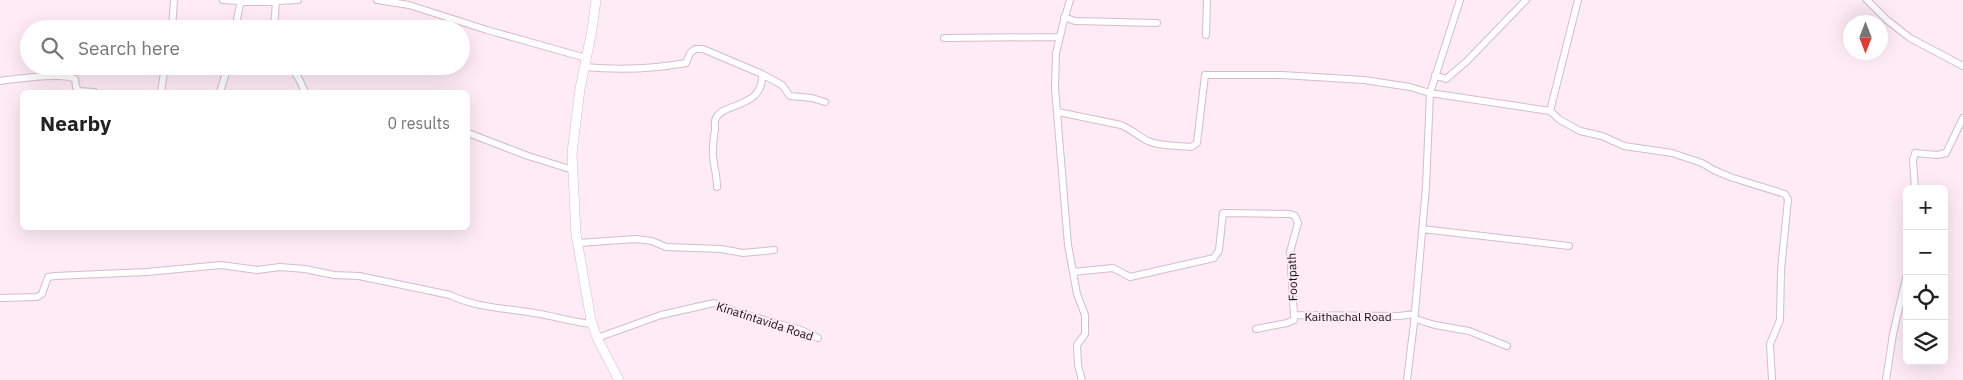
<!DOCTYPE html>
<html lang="en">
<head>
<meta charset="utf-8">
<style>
  :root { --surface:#fff; --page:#f2f2f2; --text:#222; --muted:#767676; --line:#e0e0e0 }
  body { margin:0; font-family:"IBM Plex Sans",sans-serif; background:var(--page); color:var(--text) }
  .controls { position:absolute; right:15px; bottom:15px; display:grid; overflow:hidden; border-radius:8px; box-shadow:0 5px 20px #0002 }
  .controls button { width:45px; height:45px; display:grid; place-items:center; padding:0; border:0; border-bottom:1px solid var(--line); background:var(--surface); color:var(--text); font:25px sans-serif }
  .compass { position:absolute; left:1843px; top:15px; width:45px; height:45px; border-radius:50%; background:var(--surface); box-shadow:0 5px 20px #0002; rotate:180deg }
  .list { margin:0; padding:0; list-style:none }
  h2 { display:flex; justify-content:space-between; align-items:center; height:65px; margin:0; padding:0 20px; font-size:21px }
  h2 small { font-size:16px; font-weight:400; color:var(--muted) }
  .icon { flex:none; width:28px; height:28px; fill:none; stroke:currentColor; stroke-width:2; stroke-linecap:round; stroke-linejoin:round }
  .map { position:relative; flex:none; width:1963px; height:380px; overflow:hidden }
  .search { position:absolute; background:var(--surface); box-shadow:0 5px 20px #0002; left:20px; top:20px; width:450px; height:55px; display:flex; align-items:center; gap:12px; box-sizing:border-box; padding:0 18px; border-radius:28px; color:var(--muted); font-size:19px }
  .panel { position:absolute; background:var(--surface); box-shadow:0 5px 20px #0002; left:20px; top:90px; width:450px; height:140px; border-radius:8px }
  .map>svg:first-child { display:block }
</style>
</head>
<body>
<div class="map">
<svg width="1963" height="380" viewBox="0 0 1963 380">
  <rect width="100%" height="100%" fill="#feebf4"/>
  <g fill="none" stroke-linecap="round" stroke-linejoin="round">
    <g stroke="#d4bdc8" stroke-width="8">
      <path id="street" d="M223 0 254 2 298 0
        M377 0 409 5 487 30 586 58
        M1070 0 1063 24 1056 53 1055 88 1068 245 1077 294 1085 315V334L1077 345 1078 365 1082 380
        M1867 0 1887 20 1910 38 1963 66
        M1064 17 1075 21 1157 23
        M172 29 174 0
        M235 29 241 0
        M274 29 276 1
        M1206 35 1207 0
        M944 38 1060 37
        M290 66 299 79 305 92
        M584 67C617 70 653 69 686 63L690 53 695 49H703L762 74C764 109 723 102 716 118 714 121 715 126 715 129 714 138 712 147 713 156 714 167 717 176 717 187
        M762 74 782 85 790 96 812 98 825 102
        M1435 75 1446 79 1467 61 1526 0
        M0 81C16 79 63 72 75 79L76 87 79 91 94 92
        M161 92 165 66
        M220 92 228 66
        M1550 111 1578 0
        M1058 112 1121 125C1131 129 1138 136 1148 141 1162 147 1177 145 1191 147L1197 143 1205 75H1282L1364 80 1410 87 1430 93 1550 111 1560 120 1580 131 1602 136 1624 146 1672 153 1702 163 1714 170 1730 177 1785 194 1788 199 1781 270 1780 320 1770 344 1772 380
        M468 133 528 156 573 170
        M1915 189 1913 160 1915 153 1937 155 1946 153 1963 118
        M1422 229 1569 246
        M578 243 636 239 652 241 666 247 721 249 743 253 774 250
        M1073 272 1113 268 1130 277 1214 258 1219 250 1223 213 1290 214 1295 216 1298 223 1290 252 1294 315
        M0 298 37 297 42 294 48 277 55 276 147 272 221 265 257 270 280 267 305 269 334 275 359 276 450 295C476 308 506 308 534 313 554 316 572 322 592 324
        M1415 319 1435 325 1469 331 1507 346
        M1256 329 1287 323 1294 320V315L1399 316 1415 314
        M597 338 661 315 714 303 736 312 801 330 818 338
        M1407 380 1414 323 1426 187 1430 93 1460 0
        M1886 380 1893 334 1907 274"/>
    </g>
    <g stroke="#d4bdc8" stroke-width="10">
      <path id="secondary" d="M596 0 592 30 580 89 572 153 576 234 591 320 597 338 619 380"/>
    </g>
    <use href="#street" stroke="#fff" stroke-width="6"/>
    <use href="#secondary" stroke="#fff" stroke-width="9"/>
  </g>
  <g text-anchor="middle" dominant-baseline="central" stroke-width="4" stroke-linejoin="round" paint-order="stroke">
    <g font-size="12" fill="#160e12" stroke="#feebf4">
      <text transform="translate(1292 277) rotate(-92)">Footpath</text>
      <text x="1348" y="316">Kaithachal Road</text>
      <text transform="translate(765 321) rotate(18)">Kinatintavida Road</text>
    </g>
  </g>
</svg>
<div class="controls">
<button>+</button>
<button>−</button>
<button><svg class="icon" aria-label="locate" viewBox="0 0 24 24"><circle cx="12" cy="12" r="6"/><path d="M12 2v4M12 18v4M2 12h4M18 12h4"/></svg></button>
<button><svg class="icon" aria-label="layers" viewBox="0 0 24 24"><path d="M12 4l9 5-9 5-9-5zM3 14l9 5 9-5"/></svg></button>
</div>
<svg class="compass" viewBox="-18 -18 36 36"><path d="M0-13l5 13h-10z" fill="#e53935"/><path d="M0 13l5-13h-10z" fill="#767676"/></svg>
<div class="search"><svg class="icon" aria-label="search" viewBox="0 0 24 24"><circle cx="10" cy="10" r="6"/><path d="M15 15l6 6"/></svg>Search here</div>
<section class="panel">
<h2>Nearby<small>0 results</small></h2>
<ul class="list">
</ul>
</section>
</div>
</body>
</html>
